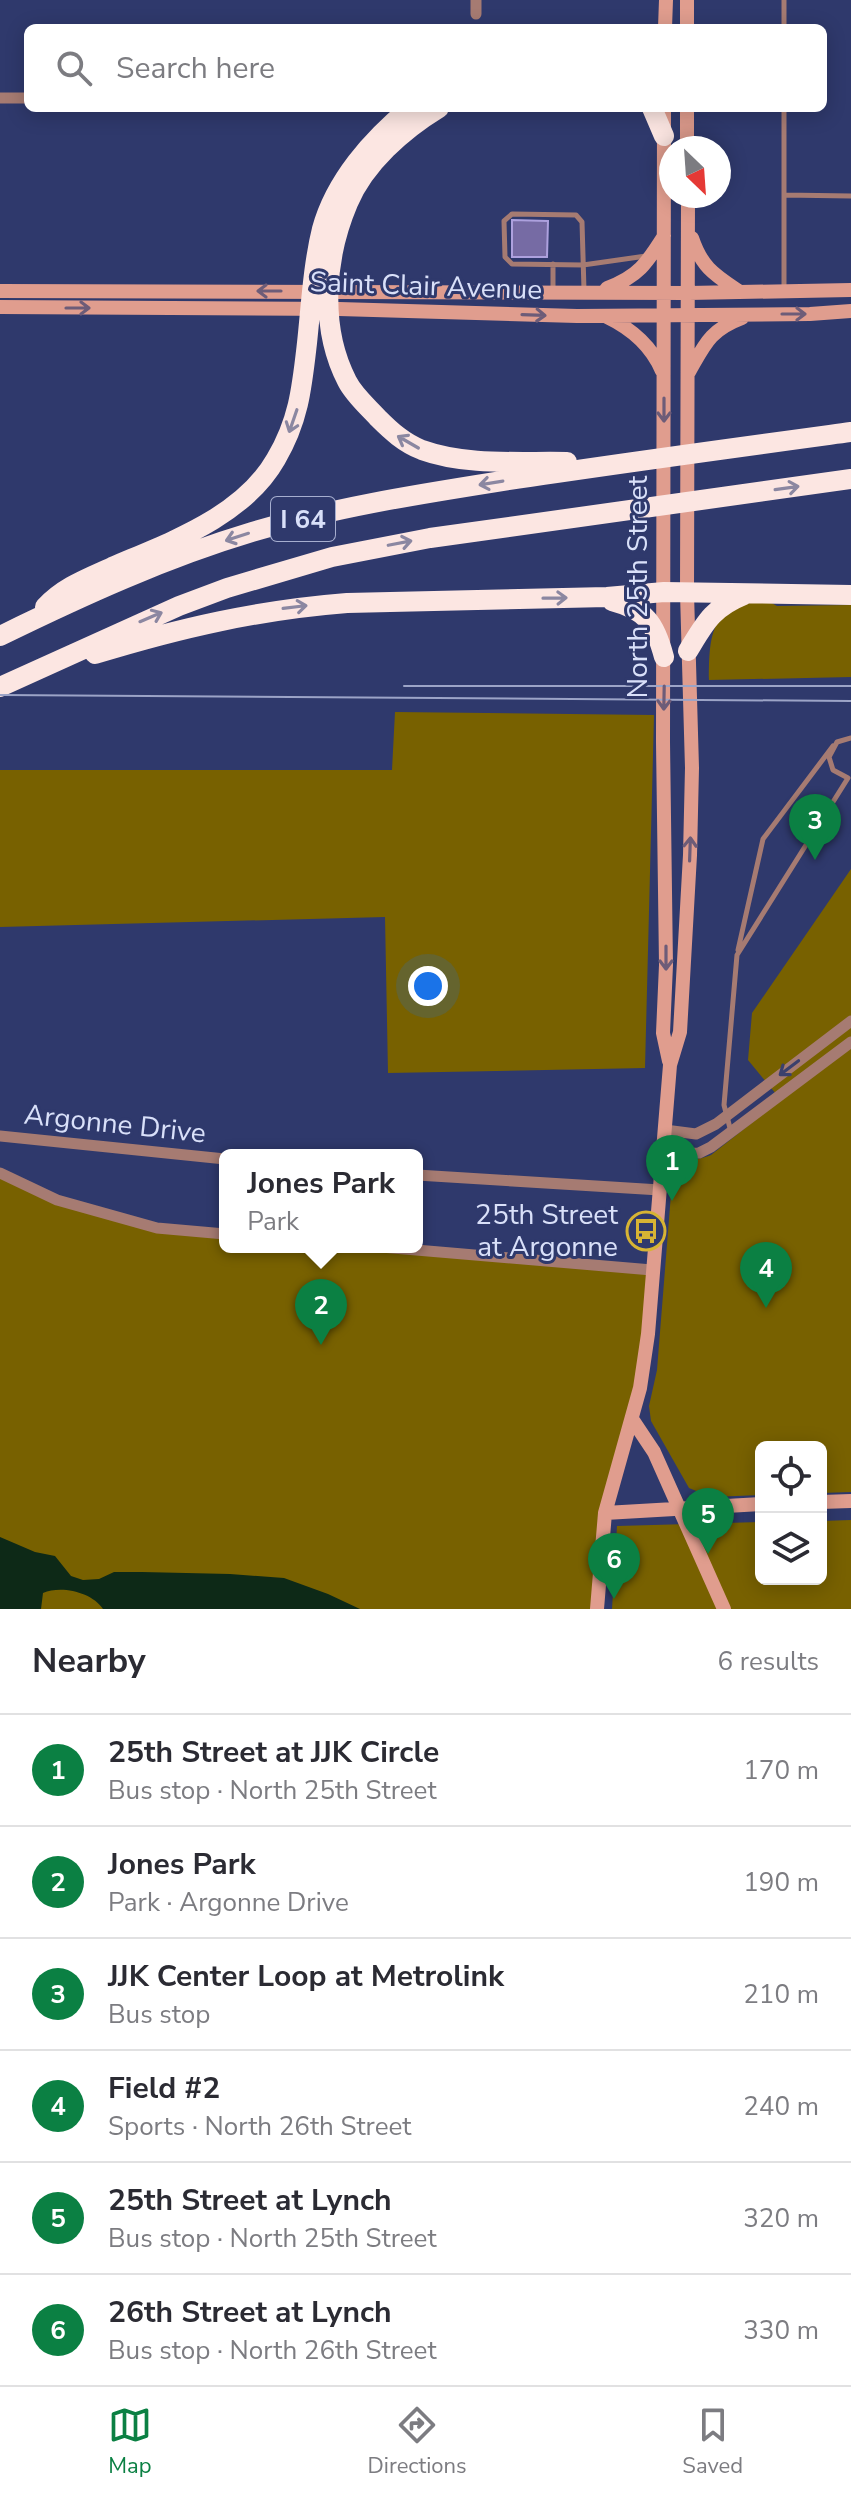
<!DOCTYPE html>
<html lang="en">
<head>
<meta charset="utf-8">
<style>
  :root { --surface:#fff; --page:#f7f7f7; --text:#2b2b33; --muted:#7c7c81; --line:#e1e1e2; --accent:#0b8043 }
  body { margin:0; font-family:"Nunito Sans",sans-serif; background:var(--page); color:var(--text) }
  .controls { position:absolute; right:24px; bottom:24px; display:grid; overflow:hidden; border-radius:12px; box-shadow:0 4px 20px #0003 }
  .controls button { width:72px; height:72px; display:grid; place-items:center; padding:0; border:0; border-bottom:2px solid var(--line); background:var(--surface); color:var(--text); font:40px sans-serif }
  .compass { position:absolute; left:659px; top:136px; width:72px; height:72px; border-radius:50%; background:var(--surface); box-shadow:0 4px 20px #0003; rotate:155deg }
  .you { position:absolute; left:428px; top:986px; width:28px; height:28px; margin:-20px; border:6px solid #fff; border-radius:50%; background:#1a73e8; box-shadow:0 0 0 12px #1a73e833 }
  .badge { display:grid; place-items:center; width:52px; height:52px; border-radius:50%; background:var(--accent); color:#fff; font-size:26px; font-weight:700 }
  .pin { position:absolute; translate:-50% -66px; filter:drop-shadow(0 2px 4px #0008) }
  .pin::after { content:''; position:absolute; top:42px; width:28px; height:24px; background:inherit; clip-path:polygon(0 0,100% 0,50% 100%) }
  .popup { position:absolute; left:219px; top:1149px; width:204px; height:104px; box-sizing:border-box; display:grid; place-content:center; border-radius:12px; background:var(--surface); filter:drop-shadow(0 2px 6px #0005); font-size:26px; white-space:nowrap; color:var(--muted) }
  .popup b { font-size:30px; color:var(--text) }
  .popup::after { content:''; position:absolute; left:50%; top:100%; margin-left:-16px; border:16px solid transparent; border-top-color:var(--surface) }
  .list { margin:0; padding:0; list-style:none }
  h2 { display:flex; justify-content:space-between; align-items:center; height:104px; margin:0; padding:0 32px; font-size:34px }
  h2 small { font-size:26px; font-weight:400; color:var(--muted) }
  .list li { display:grid; grid-template-columns:52px 1fr auto; gap:24px; align-items:center; box-sizing:border-box; height:112px; padding:0 32px; border-top:2px solid var(--line) }
  .list b { display:block; font-size:30px; white-space:nowrap }
  .list p { margin:0; font-size:26px; white-space:nowrap; color:var(--muted) }
  .list em { font-size:26px; font-style:normal; color:var(--muted) }
  .icon { flex:none; width:44px; height:44px; fill:none; stroke:currentColor; stroke-width:2; stroke-linecap:round; stroke-linejoin:round }
  .map { position:relative; flex:none; width:851px; height:1609px; overflow:hidden }
  .search { position:absolute; background:var(--surface); box-shadow:0 4px 20px #0003; left:24px; right:24px; top:24px; height:88px; display:flex; align-items:center; gap:20px; box-sizing:border-box; padding:0 28px; border-radius:12px; color:var(--muted); font-size:30px }
  .sheet { height:776px; background:var(--surface) }
  nav { display:flex; justify-content:space-around; align-items:center; box-sizing:border-box; height:112px; border-top:2px solid var(--line); background:var(--surface); font-size:22px; color:var(--muted) }
  nav a { display:grid; justify-items:center; gap:4px }
  nav .on { color:var(--accent) }
  .map>svg:first-child { display:block }
</style>
</head>
<body>
<div class="map">
<svg width="851" height="1609" viewBox="0 0 851 1609">
  <rect width="100%" height="100%" fill="#2f396c"/>
  <path fill="#786100" d="M768 601 777 606 851 605V677L709 680C709 631 712 603 768 601Z
    M395 712 654 715 645 1068 388 1073 385 917 0 927V770H392Z
    M851 869V1492L821 1493V1447H761V1495L711 1497 689 1488 651 1421 649 1406 657 1370 673 1169C684 1158 698 1161 711 1155L781 1100 748 1060 752 1013Z
    M0 1173 57 1200 157 1228 225 1234V1247H381L652 1270 632 1419 605 1513 597 1609H0Z
    M851 1520V1609H612L617 1526 761 1522V1579H821V1521Z"/>
  <path fill="#0d2917" d="M0 1537 35 1552 55 1556 71 1576 83 1580 99 1579 114 1572H142L230 1574 284 1578 328 1594 360 1609H103C92 1592 61 1585 43 1593L41 1609H0Z"/>
  <path fill="#766ba4" stroke="#ada1de" stroke-width="2" d="M512 220 548 221 547 257H512Z"/>
  <g fill="none" stroke-linecap="round" stroke-linejoin="round">
    <path stroke="#a67b72" stroke-width="5" d="M784 28V0
      M784 195 851 196
      M553 264V291
      M584 290 582 222 576 215 512 214 504 221 505 257 512 264 583 265 646 256
      M784 291V108
      M848 778 833 770 829 757 837 742 851 738
      M738 950 763 839 833 746
      M731 1132 724 1105 737 955 848 778"/>
    <path stroke="#a67b72" stroke-width="11" d="M476 14V0
      M0 98H28
      M665 1130 696 1134 716 1124 851 1021
      M0 1136 225 1159
      M663 1154 699 1153 711 1147 851 1042
      M0 1173 57 1200 157 1228 225 1234
      M417 1175 660 1190
      M381 1247 652 1270"/>
    <path stroke="#e09d8e" stroke-width="14" d="M687 0V28
      M665 28 666 0
      M664 108 663 742 666 965 663 1033 669 1061
      M687 148V108
      M692 238C702 268 715 275 740 292
      M607 288C638 277 647 263 664 236
      M0 291 689 293 851 290
      M0 307 339 309 577 316 810 314 851 311
      M607 317C632 329 651 345 662 371
      M689 372C705 344 710 330 742 318
      M632 1419 654 1452 724 1609
      M821 1502 851 1501
      M605 1513 761 1504
      M597 1609 605 1513 640 1388 648 1334 670 1065 680 1032 690 855 692 768 687 593 688 196"/>
    <path stroke="#fce6e2" stroke-width="20" d="M439 108C403 130 365 163 348 203 325 257 319 327 347 381 354 395 367 406 378 418 391 431 404 443 422 450 466 466 520 461 567 462
      M652 108 664 136
      M612 601C646 610 655 623 664 657
      M45 607C63 587 88 578 112 567 170 542 243 517 276 459 299 420 302 387 307 343 311 306 313 265 322 229 335 181 372 139 410 108
      M0 636C82 596 165 558 252 532 332 508 414 495 496 482 614 464 733 448 851 432
      M688 651C705 623 712 608 744 595
      M95 654C180 628 258 610 347 603L607 597 664 592 851 595
      M0 687 179 606 227 588 332 557 430 538 851 479"/>
    <path stroke="#9ca4c7" stroke-width="2" d="M404 686H851
      M0 695 851 701"/>
  </g>
  <defs><path id="oneway-shaft" d="M-6 0H5M1.5-3L5.5 0L1.5 3" fill="none" stroke-width="1.6" stroke-linecap="round" stroke-linejoin="round" transform="scale(2)"/></defs>
  <g stroke="#6d5c78">
    <use href="#oneway-shaft" transform="translate(269 291) rotate(-180)"/>
    <use href="#oneway-shaft" transform="translate(78 308)"/>
    <use href="#oneway-shaft" transform="translate(794 314)"/>
    <use href="#oneway-shaft" transform="translate(534 315) rotate(2)"/>
    <use href="#oneway-shaft" transform="translate(664 410) rotate(90)"/>
    <use href="#oneway-shaft" transform="translate(664 698) rotate(91)"/>
    <use href="#oneway-shaft" transform="translate(690 849) rotate(-88)"/>
    <use href="#oneway-shaft" transform="translate(666 958) rotate(90)"/>
  </g>
  <g stroke="#8b87a1">
    <use href="#oneway-shaft" transform="translate(293 421) rotate(109)"/>
    <use href="#oneway-shaft" transform="translate(408 442) rotate(-150)"/>
    <use href="#oneway-shaft" transform="translate(491 483) rotate(171)"/>
    <use href="#oneway-shaft" transform="translate(787 488) rotate(-8)"/>
    <use href="#oneway-shaft" transform="translate(237 537) rotate(162)"/>
    <use href="#oneway-shaft" transform="translate(400 543) rotate(-11)"/>
    <use href="#oneway-shaft" transform="translate(555 598) rotate(-1)"/>
    <use href="#oneway-shaft" transform="translate(295 607) rotate(-7)"/>
    <use href="#oneway-shaft" transform="translate(151 617) rotate(-23)"/>
  </g>
  <use stroke="#3b406d" href="#oneway-shaft" transform="translate(789 1068) rotate(143)"/>
  <defs>
    <g id="bus-ring" transform="scale(2)"><circle r="9.5" fill="#2f396c" stroke="#d7b434" stroke-width="1.5"/><path d="M-5-6H5V4H4V6H2V4H-2V6H-4V4H-5ZM-3.5-4V0h7V-4ZM-3.5 1.2v1.5H-2V1.2ZM2 1.2v1.5H3.5V1.2Z" fill="#d7b434"/></g>
  </defs>
  <g fill-rule="evenodd">
    <use href="#bus-ring" x="646" y="1231"/>
  </g>
  <g text-anchor="middle" dominant-baseline="central" stroke-width="6" stroke-linejoin="round" paint-order="stroke">
    <rect fill="#2f396c" stroke="#a6aecf" stroke-width="2" x="271" y="497" width="64" height="44" rx="6"/>
    <g font-size="26" font-weight="bold" fill="#d9e0f9">
      <text x="303" y="519">I 64</text>
    </g>
    <g font-size="28" fill="#d9e0f9" stroke="#2f396c">
      <text transform="translate(426 286) rotate(2)">Saint Clair Avenue</text>
      <text transform="translate(638 587) rotate(-90)">North 25th Street</text>
      <text transform="translate(115 1124) rotate(6)">Argonne Drive</text>
    </g>
    <g font-size="28" fill="#d9e0f9" stroke="#2f396c" text-anchor="end">
      <text x="618" y="1215">25th Street<tspan x="618" dy="32">at Argonne</tspan></text>
    </g>
  </g>
</svg>
<div class="controls">
<button><svg class="icon" aria-label="locate" viewBox="0 0 24 24"><circle cx="12" cy="12" r="6"/><path d="M12 2v4M12 18v4M2 12h4M18 12h4"/></svg></button>
<button><svg class="icon" aria-label="layers" viewBox="0 0 24 24"><path d="M12 4l9 5-9 5-9-5zM3 14l9 5 9-5"/></svg></button>
</div>
<svg class="compass" viewBox="-18 -18 36 36"><path d="M0-13l5 13h-10z" fill="#e53935"/><path d="M0 13l5-13h-10z" fill="#7c7c81"/></svg>
<div class="you"></div>
<div class="pin badge" style="left:672px;top:1201px">1</div>
<div class="pin badge" style="left:321px;top:1345px">2</div>
<div class="popup"><b>Jones Park</b>Park</div>
<div class="pin badge" style="left:815px;top:860px">3</div>
<div class="pin badge" style="left:766px;top:1308px">4</div>
<div class="pin badge" style="left:708px;top:1554px">5</div>
<div class="pin badge" style="left:614px;top:1599px">6</div>
<div class="search"><svg class="icon" aria-label="search" viewBox="0 0 24 24"><circle cx="10" cy="10" r="6"/><path d="M15 15l6 6"/></svg>Search here</div>
</div>
<section class="sheet">
<h2>Nearby<small>6 results</small></h2>
<ul class="list">
<li><span class="badge">1</span><div><b>25th Street at JJK Circle</b><p>Bus stop · North 25th Street</p></div><em>170 m</em></li>
<li><span class="badge">2</span><div><b>Jones Park</b><p>Park · Argonne Drive</p></div><em>190 m</em></li>
<li><span class="badge">3</span><div><b>JJK Center Loop at Metrolink</b><p>Bus stop</p></div><em>210 m</em></li>
<li><span class="badge">4</span><div><b>Field #2</b><p>Sports · North 26th Street</p></div><em>240 m</em></li>
<li><span class="badge">5</span><div><b>25th Street at Lynch</b><p>Bus stop · North 25th Street</p></div><em>320 m</em></li>
<li><span class="badge">6</span><div><b>26th Street at Lynch</b><p>Bus stop · North 26th Street</p></div><em>330 m</em></li>
</ul>
</section>
<nav>
<a class="on"><svg class="icon" aria-label="map" viewBox="0 0 24 24"><path d="M3 6l6-2 6 2 6-2v14l-6 2-6-2-6 2zM9 4v14M15 6v14"/></svg>Map</a>
<a><svg class="icon" aria-label="directions" viewBox="0 0 24 24"><path d="M12 3l9 9-9 9-9-9zM9 14v-3h6M13 9l2 2-2 2"/></svg>Directions</a>
<a><svg class="icon" aria-label="saved" viewBox="0 0 24 24"><path d="M7 4h10v16l-5-4-5 4z"/></svg>Saved</a>
</nav>
</body>
</html>
